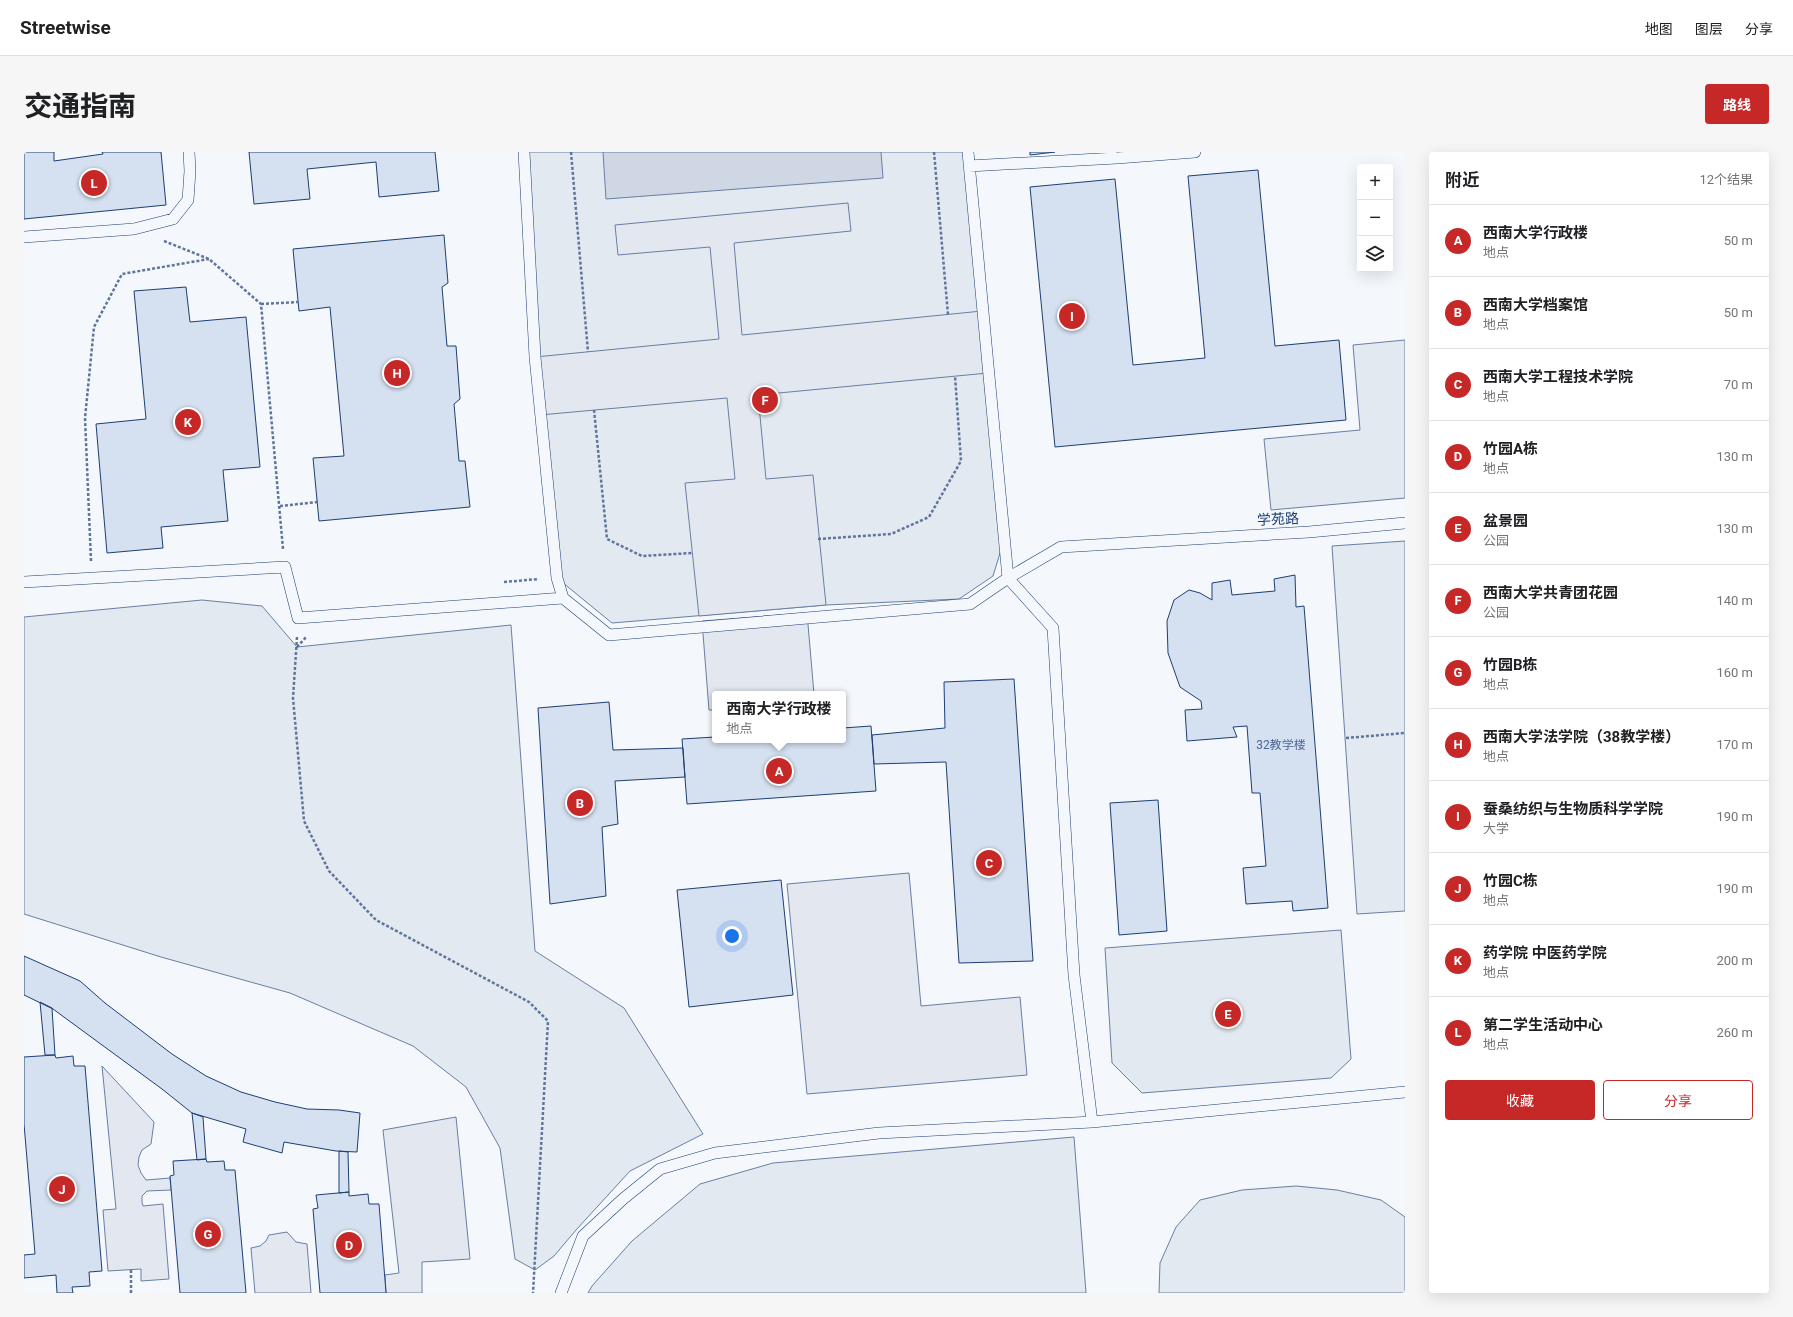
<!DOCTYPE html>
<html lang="zh">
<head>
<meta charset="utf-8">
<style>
  :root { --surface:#fff; --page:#f6f6f6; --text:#202124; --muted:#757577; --line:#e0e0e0; --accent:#c62828 }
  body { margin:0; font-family:Roboto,"Noto Sans SC",sans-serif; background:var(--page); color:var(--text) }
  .controls { position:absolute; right:12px; top:12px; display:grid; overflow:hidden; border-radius:4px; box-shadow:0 4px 16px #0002 }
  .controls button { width:36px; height:36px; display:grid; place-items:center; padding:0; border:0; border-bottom:1px solid var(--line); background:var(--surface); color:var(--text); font:20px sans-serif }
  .you { position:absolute; left:708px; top:784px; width:14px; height:14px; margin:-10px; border:3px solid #fff; border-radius:50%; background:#1a73e8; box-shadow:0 0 0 6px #1a73e833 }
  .badge { display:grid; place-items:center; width:26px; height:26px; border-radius:50%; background:var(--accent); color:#fff; font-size:13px; font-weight:700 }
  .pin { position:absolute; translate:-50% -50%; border:2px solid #fff; box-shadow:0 1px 4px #0006 }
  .popup { position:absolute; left:688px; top:539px; width:134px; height:52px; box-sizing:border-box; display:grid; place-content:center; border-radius:4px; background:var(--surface); filter:drop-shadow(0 1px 3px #0005); font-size:13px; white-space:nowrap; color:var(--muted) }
  .popup b { font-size:15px; color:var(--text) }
  .popup::after { content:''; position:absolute; left:50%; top:100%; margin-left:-8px; border:8px solid transparent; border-top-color:var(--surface) }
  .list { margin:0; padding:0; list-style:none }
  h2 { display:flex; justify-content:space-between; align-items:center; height:52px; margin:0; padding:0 16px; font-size:17px }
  h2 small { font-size:13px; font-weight:400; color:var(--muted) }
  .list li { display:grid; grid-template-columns:26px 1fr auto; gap:12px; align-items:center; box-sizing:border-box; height:72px; padding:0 16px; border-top:1px solid var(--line) }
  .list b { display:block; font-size:15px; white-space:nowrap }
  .list p { margin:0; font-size:13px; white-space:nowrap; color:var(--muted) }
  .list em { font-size:13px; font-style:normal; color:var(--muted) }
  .actions { display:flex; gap:8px; padding:12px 16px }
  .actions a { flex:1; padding:9px 0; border:1px solid var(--accent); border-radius:4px; text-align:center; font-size:14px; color:var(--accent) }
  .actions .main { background:var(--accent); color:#fff }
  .icon { flex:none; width:22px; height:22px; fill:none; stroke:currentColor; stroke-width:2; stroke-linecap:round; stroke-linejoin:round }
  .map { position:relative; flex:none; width:1381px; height:1141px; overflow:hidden; border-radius:4px }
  header { display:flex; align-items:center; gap:24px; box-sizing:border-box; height:56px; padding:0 20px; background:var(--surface); border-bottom:1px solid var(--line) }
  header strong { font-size:19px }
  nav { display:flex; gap:22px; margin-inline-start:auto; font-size:14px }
  .intro { display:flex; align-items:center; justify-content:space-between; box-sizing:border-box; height:96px; padding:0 24px }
  h1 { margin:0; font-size:28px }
  .button { padding:10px 18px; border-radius:4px; background:var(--accent); color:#fff; font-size:14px; font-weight:700 }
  main { display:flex; gap:24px; padding:0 24px }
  aside { flex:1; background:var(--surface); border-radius:4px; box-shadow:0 4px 16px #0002 }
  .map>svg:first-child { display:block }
</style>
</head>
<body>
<header>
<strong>Streetwise</strong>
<nav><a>地图</a><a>图层</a><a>分享</a></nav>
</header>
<div class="intro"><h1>交通指南</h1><a class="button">路线</a></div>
<main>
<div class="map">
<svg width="1381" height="1141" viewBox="0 0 1381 1141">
  <rect width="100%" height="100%" fill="#f4f7fb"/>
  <path fill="#e3e9f0" stroke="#687fa3" d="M496 0H944L981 385 969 424 935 447 802 453 588 471 533 426Z
    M1381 188V346L1247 358 1240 287 1336 278 1329 193Z
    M1381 389V759L1333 762 1308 394Z
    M178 448 238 454 273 495 487 473 511 799 600 856 679 982 606 1019 552 1078 530 1104 511 1118 491 1107 476 996 442 935 389 894 266 841 137 805 0 762V465Z
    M1317 778 1327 907 1307 926 1118 941 1088 911 1081 796Z
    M1050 985 1062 1141H564L568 1134 608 1089 676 1032 749 1011Z
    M1272 1034 1313 1038 1357 1048 1381 1065V1141H1135L1136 1111 1152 1075 1176 1048 1218 1038Z"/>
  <path fill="#e3e8f0" stroke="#687fa3" d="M824 51 827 79 710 91 718 183 958 159 964 221 734 243 742 327 789 323 802 453 675 464 661 331 711 327 703 246 516 263 511 205 695 187 686 95 594 103 591 73Z
    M783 461 790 542H691V558H685L678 469Z
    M885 721 897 854 996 845 1003 923 783 942 763 732Z
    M78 914 130 970 127 992 118 998 115 1005 114 1013 117 1021 122 1028 146 1026 147 1038 123 1039 118 1044V1050L119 1054 139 1052 145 1127 117 1129V1117L84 1119 79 1058 92 1057Z
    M432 965 446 1107 398 1110V1141H362L361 1123 375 1121 359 978Z
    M263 1080 272 1090 283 1092 287 1141H231L227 1096 236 1094 242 1089 245 1083Z"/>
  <path fill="#cfd7e4" stroke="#687fa3" d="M579 0H857L859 26 582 47Z"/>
  <path fill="#d5e0f0" stroke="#1d3f73" d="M0 0H30V9L79 2 78 0H137L142 53 0 67Z
    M225 0H411L415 39 355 45 352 10 283 17 286 47 230 52Z
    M1006 0H1031L1006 3Z
    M1234 18 1251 194 1315 188 1322 268 1031 295 1006 35 1091 27 1109 213 1181 206 1164 24Z
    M420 83 424 131 418 135 423 194H432L436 247 430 252 435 309H441L446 355 295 369 289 306 320 304 306 155 275 159 269 97Z
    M162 135 166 170 222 165 236 315 199 318 204 369 137 375 139 396 83 401 72 272 122 267 110 139Z
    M1271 423 1272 455 1280 454 1304 756 1269 759 1268 749 1222 752 1219 716 1242 714 1236 641H1228L1223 574 1209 575 1213 585 1163 589 1161 558 1178 557 1177 549 1156 535 1144 501 1143 469 1150 448 1165 438 1176 441 1188 448V431L1206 428 1208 443 1251 439 1250 427Z
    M990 527 1009 809 935 811 922 610 850 612 848 583 921 576 920 530Z
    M585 550 589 598 659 596 661 625 591 629 594 672 578 675 582 744 526 752 514 556Z
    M847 574 852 639 663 652 658 587 691 585V588H819V576Z
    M1134 648 1143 779 1095 783 1086 651Z
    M757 728 769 843 665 855 653 738Z
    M0 804 56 829 81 851 148 902 182 924 217 940 251 950 283 957 315 958 336 961 333 1000 312 999 260 990 258 1001 219 990 222 977 168 961 138 937 29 857 0 843Z
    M16 850 28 856 31 903H21Z
    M31 903 32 906 49 904 50 914H61L78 1119 65 1120 66 1134 48 1135 49 1141H33L32 1123 0 1126V1103L11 1102 0 972V905Z
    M168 961 179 965 182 1007 173 1008Z
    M315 999 324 1000 325 1040 315 1041Z
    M182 1007 183 1010 200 1009 201 1018H211L222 1141H156L146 1024 150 1023 149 1009Z
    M325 1040V1044L344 1042 345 1052H355L362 1141H296L289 1057 294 1056 292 1043Z"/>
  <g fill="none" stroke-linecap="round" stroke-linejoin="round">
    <g stroke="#1d3f73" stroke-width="12">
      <path id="service" d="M500 0 511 205 533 426 539 446 585 483 946 452 984 426 1037 395 1285 380 1381 371
        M944 0 984 426 1029 476 1050 823 1068 970 1381 940
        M945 14 1093 6 1171 0
        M0 85 110 77 149 67 164 48 166 19 165 0
        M0 430 261 415 274 466 539 446
        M537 1141 559 1084 599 1047 636 1017 691 1001 855 981 1068 970"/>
    </g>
    <path stroke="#5e769c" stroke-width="2.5" stroke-dasharray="3 2" stroke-linecap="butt" d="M547 0 564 200
      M910 0 924 163
      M140 89 185 107 237 152 259 397
      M237 152 274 150
      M570 258 583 387 618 404 668 401
      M256 354 294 350
      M794 387 867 382 905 365 937 309 931 224
      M67 409 61 266 70 175 98 122 185 107
      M480 430 515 427
      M273 485 269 546 280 669 305 719 352 768 505 850 524 869 509 1141
      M273 495 283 484
      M1322 586 1381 581
      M107 1141V1118"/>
    <use href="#service" stroke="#f4f7fb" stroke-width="11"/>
  </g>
  <g text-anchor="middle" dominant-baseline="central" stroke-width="3" stroke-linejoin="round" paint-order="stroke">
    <g font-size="12" fill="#4b6792">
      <text x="1257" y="593">32教学楼</text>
    </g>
    <g font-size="14" fill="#1d3f73" stroke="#f4f7fb">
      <text transform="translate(1254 367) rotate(-3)">学苑路</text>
    </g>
  </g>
</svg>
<div class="controls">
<button>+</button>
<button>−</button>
<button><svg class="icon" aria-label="layers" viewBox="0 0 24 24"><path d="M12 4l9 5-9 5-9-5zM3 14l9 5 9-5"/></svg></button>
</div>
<div class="you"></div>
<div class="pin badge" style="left:755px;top:619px">A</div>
<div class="popup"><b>西南大学行政楼</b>地点</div>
<div class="pin badge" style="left:556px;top:651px">B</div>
<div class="pin badge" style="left:965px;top:711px">C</div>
<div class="pin badge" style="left:325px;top:1093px">D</div>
<div class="pin badge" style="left:1204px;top:862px">E</div>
<div class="pin badge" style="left:741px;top:248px">F</div>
<div class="pin badge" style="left:184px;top:1082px">G</div>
<div class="pin badge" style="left:373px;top:221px">H</div>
<div class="pin badge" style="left:1048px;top:164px">I</div>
<div class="pin badge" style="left:38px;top:1037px">J</div>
<div class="pin badge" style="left:164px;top:270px">K</div>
<div class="pin badge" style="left:70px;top:31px">L</div>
</div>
<aside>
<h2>附近<small>12个结果</small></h2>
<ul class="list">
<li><span class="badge">A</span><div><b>西南大学行政楼</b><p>地点</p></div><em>50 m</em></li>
<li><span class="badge">B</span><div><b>西南大学档案馆</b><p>地点</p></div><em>50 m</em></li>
<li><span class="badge">C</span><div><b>西南大学工程技术学院</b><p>地点</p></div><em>70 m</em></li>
<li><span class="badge">D</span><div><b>竹园A栋</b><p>地点</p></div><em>130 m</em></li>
<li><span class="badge">E</span><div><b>盆景园</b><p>公园</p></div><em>130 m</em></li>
<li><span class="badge">F</span><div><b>西南大学共青团花园</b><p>公园</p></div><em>140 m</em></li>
<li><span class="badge">G</span><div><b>竹园B栋</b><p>地点</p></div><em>160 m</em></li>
<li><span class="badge">H</span><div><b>西南大学法学院（38教学楼）</b><p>地点</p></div><em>170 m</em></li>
<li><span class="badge">I</span><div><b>蚕桑纺织与生物质科学学院</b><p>大学</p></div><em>190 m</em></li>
<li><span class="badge">J</span><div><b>竹园C栋</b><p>地点</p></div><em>190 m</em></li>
<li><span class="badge">K</span><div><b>药学院 中医药学院</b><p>地点</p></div><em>200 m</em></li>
<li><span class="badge">L</span><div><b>第二学生活动中心</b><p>地点</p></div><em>260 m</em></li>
</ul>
<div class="actions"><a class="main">收藏</a><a>分享</a></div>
</aside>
</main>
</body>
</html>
